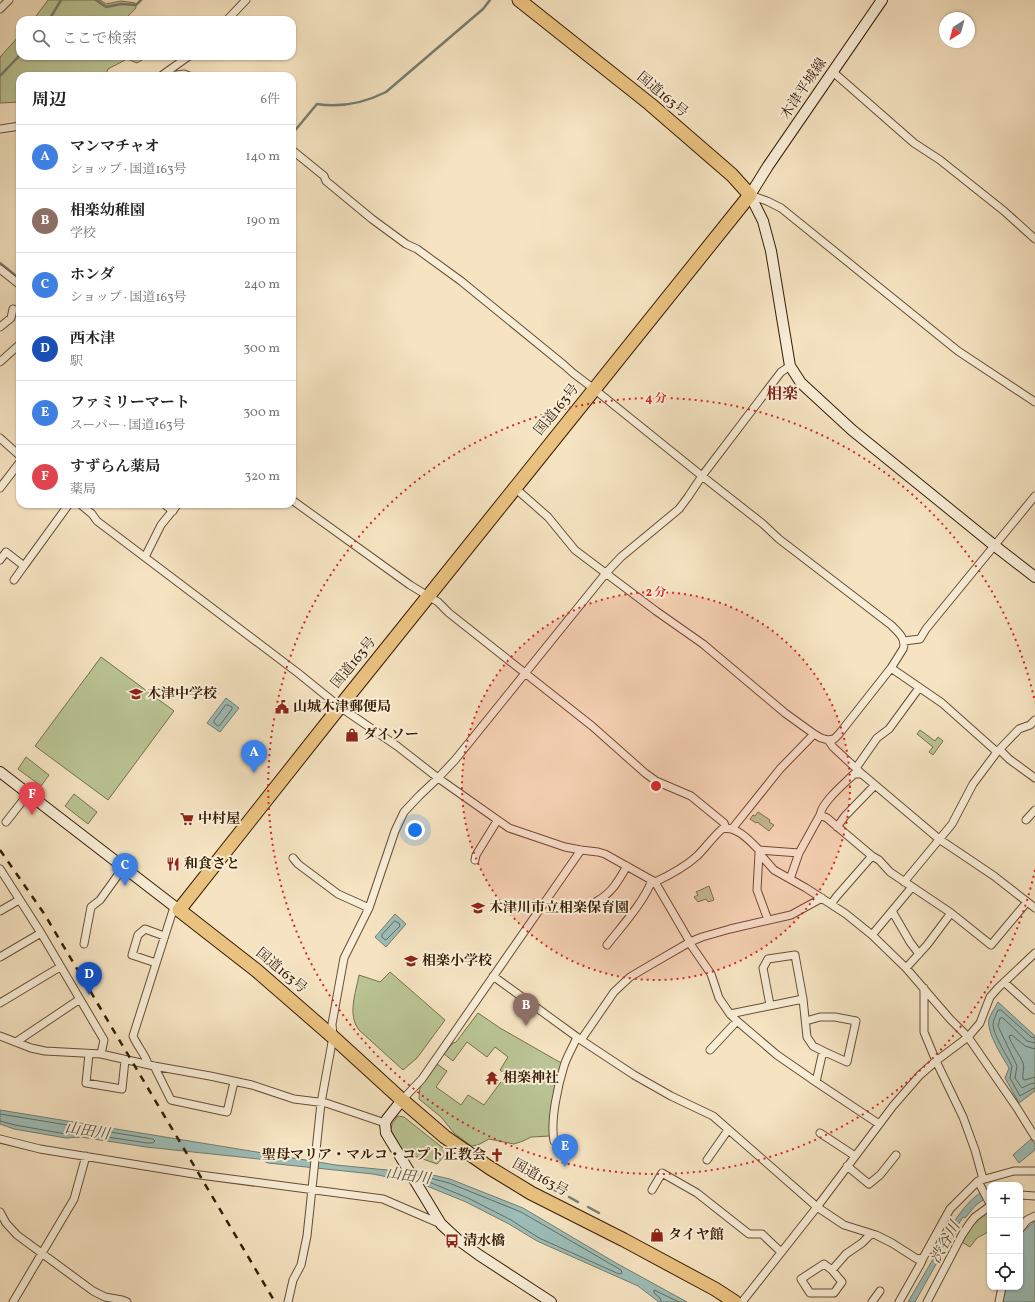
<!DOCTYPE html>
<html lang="ja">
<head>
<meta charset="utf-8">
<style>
  :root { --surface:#fff; --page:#f6f6f6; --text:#222; --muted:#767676; --line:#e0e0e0; --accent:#ea580c }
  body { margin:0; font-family:Vollkorn,"Noto Serif JP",serif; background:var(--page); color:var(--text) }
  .controls { position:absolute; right:12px; bottom:12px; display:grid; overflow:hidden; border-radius:8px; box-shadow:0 1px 3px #0004 }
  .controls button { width:36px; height:36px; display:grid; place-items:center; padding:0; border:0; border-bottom:1px solid var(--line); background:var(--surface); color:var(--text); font:20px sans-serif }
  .compass { position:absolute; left:939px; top:12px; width:36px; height:36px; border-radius:50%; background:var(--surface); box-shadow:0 1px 3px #0004; rotate:216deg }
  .you { position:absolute; left:415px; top:830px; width:14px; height:14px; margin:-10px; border:3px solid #fff; border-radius:50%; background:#1a73e8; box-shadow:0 0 0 6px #1a73e833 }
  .badge { display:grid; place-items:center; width:26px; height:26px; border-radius:50%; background:var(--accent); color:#fff; font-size:13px; font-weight:700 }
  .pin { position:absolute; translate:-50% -33px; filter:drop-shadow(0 1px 2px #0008) }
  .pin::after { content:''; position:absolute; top:21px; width:14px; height:12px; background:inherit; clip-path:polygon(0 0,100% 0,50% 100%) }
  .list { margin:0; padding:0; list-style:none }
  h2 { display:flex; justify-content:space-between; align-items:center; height:52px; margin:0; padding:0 16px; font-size:17px }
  h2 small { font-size:13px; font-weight:400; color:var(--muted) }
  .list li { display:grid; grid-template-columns:26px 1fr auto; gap:12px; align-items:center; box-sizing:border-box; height:64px; padding:0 16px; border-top:1px solid var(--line) }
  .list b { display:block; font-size:15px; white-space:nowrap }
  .list p { margin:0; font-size:13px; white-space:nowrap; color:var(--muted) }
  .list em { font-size:13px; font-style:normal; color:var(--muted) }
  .icon { flex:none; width:22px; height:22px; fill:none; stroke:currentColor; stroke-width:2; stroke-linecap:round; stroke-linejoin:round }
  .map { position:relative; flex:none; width:1035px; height:1302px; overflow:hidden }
  .search { position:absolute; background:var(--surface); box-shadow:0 1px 3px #0004; left:16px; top:16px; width:280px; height:44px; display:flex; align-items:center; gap:10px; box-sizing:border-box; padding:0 14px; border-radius:12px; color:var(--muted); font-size:15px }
  .panel { position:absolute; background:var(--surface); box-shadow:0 1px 3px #0004; left:16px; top:72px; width:280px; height:436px; border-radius:12px }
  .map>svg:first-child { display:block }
</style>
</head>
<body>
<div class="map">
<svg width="1035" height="1302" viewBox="0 0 1035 1302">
  <rect width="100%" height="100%" fill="#f5e3c1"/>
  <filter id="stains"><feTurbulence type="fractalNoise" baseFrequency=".005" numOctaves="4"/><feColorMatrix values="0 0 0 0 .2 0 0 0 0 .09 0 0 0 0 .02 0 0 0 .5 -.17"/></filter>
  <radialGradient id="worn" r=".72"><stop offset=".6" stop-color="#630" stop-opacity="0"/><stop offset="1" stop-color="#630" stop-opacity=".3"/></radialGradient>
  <path fill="#bac494" stroke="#78704c" d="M48 0H100L106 4 121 1 135 3 136 8 127 17 130 20H33Z
    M20 35V56H154L147 57 137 63 127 59 108 69 105 76H20V102L0 103V57Z
    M101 657 174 711 108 800 35 746Z
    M920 730 935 741 938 737 943 741 933 755 929 752 933 747 917 734Z
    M26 757 49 775 41 786 18 769Z
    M74 794 97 812 88 824 65 806Z
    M758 812 770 820 769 822 774 825 769 831 757 822 756 823 750 819 753 815 755 816Z
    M709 886 714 900 708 902 706 899 698 902 694 897 698 895 696 892Z
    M390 972 445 1020 417 1058 403 1070 359 1030C347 1015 356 992 359 975L380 982Z
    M478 1013 500 1028 563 1064 554 1103 550 1136 531 1137 523 1141 514 1144 489 1139 478 1145 471 1146 454 1133 441 1117 419 1099 420 1086 437 1064 447 1071 436 1087 461 1105 468 1095 484 1105 506 1075 500 1070 508 1057 495 1047 487 1057 467 1042 453 1061 444 1054 453 1043 456 1042Z
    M398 1116 404 1117 448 1152 437 1164 403 1152 391 1130 392 1124Z
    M990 1210V1226L988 1232 977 1238 970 1247 962 1242 976 1219Z"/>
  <path fill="#9dbdb7" stroke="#747d6f" d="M226 698 239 708 220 732 207 723Z
    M395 914 406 924 386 947 375 937Z
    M998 1002 1035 1036V1091L1019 1103 1005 1078 1009 1068C1002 1056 986 1032 989 1019 991 1013 995 1008 998 1002Z
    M0 1110 336 1165 428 1174 450 1179 523 1208 616 1263 687 1302H659L638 1286 537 1241 509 1224 466 1202 422 1184 373 1174 268 1163 259 1159 146 1147 81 1137 66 1138 14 1129 0 1124Z
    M1031 1139 1035 1144V1150L1019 1163 1013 1155Z
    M990 1188V1195L976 1205 965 1218 963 1217 956 1228 958 1229 952 1240 950 1239 915 1302H908L946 1237 944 1235 950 1225H952C962 1210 972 1195 990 1188Z
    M1035 1221V1302H1002L1005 1287H1020V1238L1022 1232Z"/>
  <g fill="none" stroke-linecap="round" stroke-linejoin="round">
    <path stroke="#6a6c5e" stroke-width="1" d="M226 705H228L232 707V709L220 725 218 726 214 723V721Z
      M395 921 399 923 400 926 387 939 385 940 382 937V935Z
      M1035 1038 1031 1037 1001 1010H998C996 1015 993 1020 993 1025 994 1036 1007 1056 1012 1066L1010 1078 1020 1096 1032 1089 1035 1088
      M1035 1043 1027 1041 1003 1018H1000L998 1026 1017 1066 1015 1078 1022 1088 1030 1084 1035 1083
      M1035 1049 1025 1046 1012 1035 1009 1036C1011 1045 1019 1053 1023 1063 1025 1068 1022 1073 1023 1079L1025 1080 1035 1077
      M0 1114 153 1139 155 1141 153 1143H147L81 1133 66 1134 15 1125 0 1121
      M430 1178 449 1183 521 1212 621 1270 622 1273 619 1274 539 1238 511 1220 468 1198 429 1182 428 1180Z
      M661 1302 660 1298 654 1293V1290L679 1302"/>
    <path stroke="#747d6f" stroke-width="2.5" d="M96 0 106 7 121 4 136 5 141 0
      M49 20 61 0
      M0 76 20 55
      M292 134 317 104C342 108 364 103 386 92L483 9 490 0
      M0 263 20 279
      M516 1169 525 1174
      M550 1188 559 1192
      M569 1197 578 1202
      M588 1207 599 1213"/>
    <g stroke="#664e33" stroke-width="9">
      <path id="street" d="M0 9 9 0
        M227 20 246 0
        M833 72 914 143 940 160 1004 211 1035 239
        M161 76 189 56
        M169 76 184 74 189 76
        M0 129 20 126
        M292 150 324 176 326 181 372 219 406 244 417 249 461 281 564 365 573 373 594 389 702 476 763 524 779 539 891 625C897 631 907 639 903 649L891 668 839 734 834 739 828 740 821 738 814 734 785 713 703 644 656 611 575 550 548 517 515 488
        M750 195 767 201 781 208 958 351 1035 402
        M0 269 20 285
        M0 327 11 318 13 309
        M0 362 20 344
        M0 438 20 456
        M0 488 20 462
        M292 500 410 585 438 602 449 613 592 726 645 773 656 781 691 796 724 823 726 828
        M80 504 92 514 97 521 298 673 340 707 397 746 438 778 509 828 565 847 581 850 598 852 605 854 655 882 690 942 691 945 711 974 719 998 730 1014 737 1021 777 1055 816 1082 879 1124
        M164 504 173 511
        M145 557 161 525 178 504
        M0 560 6 552 24 566 69 504
        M14 580 24 566
        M904 641 920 639 926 629 1035 496
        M891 668 942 703 997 752
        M828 740 833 747 862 774 939 839 994 876 1035 908
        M1000 750 1009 759 1035 778
        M856 768 877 738 889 729 919 688
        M820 815 827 818 872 856 879 860 890 872 951 913 991 945 1027 902
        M1026 820 1035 810
        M6 822 28 794
        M837 827 845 816 875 785
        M732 829 780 769 814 734
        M759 850 799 853
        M759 853 757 890 768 920
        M293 858 298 864 338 894 369 908
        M475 860 476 855 497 821
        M0 869 41 933 104 1040 101 1054
        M790 879 799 853 820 815C822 802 844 784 854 774H862
        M655 882C670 875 684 868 697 856 706 847 713 837 722 829 736 825 750 841 759 850V853L774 870 806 888 846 914 872 935 906 968 950 1019 968 1037 1017 1108 1035 1137
        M904 882 952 824 973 784 997 752 1019 729 1030 725 1035 720
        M597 901C612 893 619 880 627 866
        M831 904 837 896 872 856
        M0 911 19 900
        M892 911 910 942 919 954
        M872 935 912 887
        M84 944 91 907 100 900 123 868
        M607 945C621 927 644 902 652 880
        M0 957 41 933
        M156 963 132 955 138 935 145 929 164 936
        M906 968 927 945 951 913
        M493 976 581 1040 634 1075 671 1096 713 1116 817 1207 844 1225 876 1235 892 1243 917 1259 923 1258 950 1209 978 1181 1014 1171H1035
        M1004 982 1035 1010
        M924 988V1032L936 1061 963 1117 975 1150 983 1179
        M0 1003 60 967
        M770 1005 763 968 768 959 795 955 803 999
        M730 1014 803 999 807 1037 813 1046 823 1051 816 1082
        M806 1021 820 1017H835L856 1021 847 1062 823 1051
        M0 1036 31 1048 45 1051 101 1054 154 1066 210 1076 252 1085 294 1099 326 1103 385 1123
        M581 1040 614 992 630 977 652 964 690 942 702 937 730 929 791 915 822 898
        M16 1042 80 999
        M710 1050 737 1021
        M89 1054 86 1083 122 1089 125 1060
        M148 1064C145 1054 137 1046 133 1036L174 907
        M154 1066 171 1100 227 1112 234 1082
        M402 1100 422 1079 581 850
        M820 1133 855 1156
        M0 1139 40 1149 200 1175 383 1199 441 1224
        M554 1141C550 1121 558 1085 564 1066 567 1056 573 1047 577 1037
        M707 1160 728 1130
        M847 1166 869 1184 880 1175 896 1155
        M978 1181 990 1204
        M652 1190 662 1173 697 1193 749 1234H762L781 1252
        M1020 1195 1035 1196
        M0 1212 6 1223 17 1235 93 1291 105 1297 122 1300 127 1302
        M1020 1229 1027 1220 1035 1216
        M824 1264 832 1270 842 1282 834 1293H810L801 1279Z
        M832 1270 846 1254 862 1243 871 1234
        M13 1302 74 1199 86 1156
        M288 1302 293 1280 301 1265 307 1236 321 1103 333 1037 332 1024 344 958 369 908 395 831 404 812 419 796 438 778 455 760 606 573 621 557 679 509 688 497 702 476 781 372 790 366
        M742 1302 817 1207 893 1106 920 1075 936 1061 968 1037 980 1023 990 997 998 988 1035 953
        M872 1302 880 1291
        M899 1302 921 1263 923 1258
        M927 1302 962 1235 970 1223 975 1217 990 1206
        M999 1302 1002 1287"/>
    </g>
    <g stroke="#361c04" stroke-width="12">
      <path id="secondary" d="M882 0 768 166 750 195 763 221 771 251 790 366 801 383 852 430 995 546 1035 577
        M0 772 179 910
        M402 1100 387 1119 385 1123 386 1133 441 1224 457 1239 479 1255 551 1302"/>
    </g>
    <g stroke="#361c04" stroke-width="15">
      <path id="highway" d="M519 0 650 104 732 175 750 195 346 699 179 910 256 970 333 1037 402 1100 445 1137 490 1168 531 1193 624 1240 715 1289 735 1302"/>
    </g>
    <use href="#street" stroke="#f8edd7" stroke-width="7"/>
    <use href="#secondary" stroke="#f8edd7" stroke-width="10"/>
    <use href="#highway" stroke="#eac280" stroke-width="13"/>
    <path stroke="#361c04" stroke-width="2.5" stroke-dasharray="7 7" stroke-linecap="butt" d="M0 850 45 915 275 1302"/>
  </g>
  <circle cx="656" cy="786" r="194" fill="#d62828" fill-opacity=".12"/>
  <g fill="none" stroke="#d62828" stroke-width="2" stroke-dasharray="2 4">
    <circle cx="656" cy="786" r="194"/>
    <path d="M1035 870A388 388 0 1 1 1035 702"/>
  </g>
  <defs>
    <g id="school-bare" transform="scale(1.08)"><path d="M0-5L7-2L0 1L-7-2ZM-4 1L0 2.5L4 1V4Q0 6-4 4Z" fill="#8f2418" stroke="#f8edd7" stroke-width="2.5" paint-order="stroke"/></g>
    <g id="civic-bare" transform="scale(1.08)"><path d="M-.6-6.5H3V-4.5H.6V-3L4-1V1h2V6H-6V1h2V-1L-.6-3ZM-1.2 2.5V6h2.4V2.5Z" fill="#8f2418" stroke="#f8edd7" stroke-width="2.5" paint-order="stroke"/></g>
    <g id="shop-bare" transform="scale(1.08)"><path d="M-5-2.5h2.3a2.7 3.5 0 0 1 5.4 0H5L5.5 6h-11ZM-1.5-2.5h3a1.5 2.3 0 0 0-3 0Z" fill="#8f2418" stroke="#f8edd7" stroke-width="2.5" paint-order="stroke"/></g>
    <g id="supermarket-bare" transform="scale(1.08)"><path d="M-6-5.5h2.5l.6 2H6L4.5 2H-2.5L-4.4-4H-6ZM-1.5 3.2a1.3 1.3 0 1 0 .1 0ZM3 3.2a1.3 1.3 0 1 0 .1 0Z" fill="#8f2418" stroke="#f8edd7" stroke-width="2.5" paint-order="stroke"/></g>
    <g id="restaurant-bare" transform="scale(1.08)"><path d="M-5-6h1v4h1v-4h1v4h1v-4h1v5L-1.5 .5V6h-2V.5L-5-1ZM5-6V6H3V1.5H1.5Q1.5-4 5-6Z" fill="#8f2418" stroke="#f8edd7" stroke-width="2.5" paint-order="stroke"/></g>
    <g id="temple-bare" transform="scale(1.08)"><path d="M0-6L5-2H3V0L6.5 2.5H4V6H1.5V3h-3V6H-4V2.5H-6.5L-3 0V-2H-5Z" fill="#8f2418" stroke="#f8edd7" stroke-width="2.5" paint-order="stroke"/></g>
    <g id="church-bare" transform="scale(1.08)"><path d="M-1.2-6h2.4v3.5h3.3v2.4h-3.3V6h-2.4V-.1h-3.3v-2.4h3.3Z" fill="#8f2418" stroke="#f8edd7" stroke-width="2.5" paint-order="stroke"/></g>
    <g id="bus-bare" transform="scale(1.08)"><path d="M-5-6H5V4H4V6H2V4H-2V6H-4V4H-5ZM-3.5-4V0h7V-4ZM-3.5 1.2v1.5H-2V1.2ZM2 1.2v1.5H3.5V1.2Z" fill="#8f2418" stroke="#f8edd7" stroke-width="2.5" paint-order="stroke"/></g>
  </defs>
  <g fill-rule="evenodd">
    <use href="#school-bare" x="136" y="694"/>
    <use href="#civic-bare" x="282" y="707"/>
    <use href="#shop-bare" x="352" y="735"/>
    <use href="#supermarket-bare" x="187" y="819"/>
    <use href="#restaurant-bare" x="173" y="864"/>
    <use href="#school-bare" x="478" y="908"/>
    <use href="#school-bare" x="411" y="961"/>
    <use href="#temple-bare" x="492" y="1078"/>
    <use href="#church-bare" x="497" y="1155"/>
    <use href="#shop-bare" x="657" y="1235"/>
    <use href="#bus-bare" x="452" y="1241"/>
  </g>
  <g text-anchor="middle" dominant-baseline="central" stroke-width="4" stroke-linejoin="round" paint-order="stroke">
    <g font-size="14" fill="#361c04" stroke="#f8edd7">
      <text transform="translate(804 89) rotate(-56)">木津平城線</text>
      <text transform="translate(662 95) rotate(40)">国道163号</text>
      <text transform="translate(557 410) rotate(-51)">国道163号</text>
      <text transform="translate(354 663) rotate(-51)">国道163号</text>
      <text transform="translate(281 971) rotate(40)">国道163号</text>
      <text transform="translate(540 1178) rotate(29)">国道163号</text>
    </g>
    <g font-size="14" font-weight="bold" fill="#361c04" stroke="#f8edd7" text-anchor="start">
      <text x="147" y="694">木津中学校</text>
      <text x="293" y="707">山城木津郵便局</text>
      <text x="363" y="735">ダイソー</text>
      <text x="198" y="819">中村屋</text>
      <text x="184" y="864">和食さと</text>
      <text x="489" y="908">木津川市立相楽保育園</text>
      <text x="422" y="961">相楽小学校</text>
      <text x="503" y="1078">相楽神社</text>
      <text x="486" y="1155" text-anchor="end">聖母マリア・マルコ・コプト正教会</text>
      <text x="668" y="1235">タイヤ館</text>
      <text x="463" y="1241">清水橋</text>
    </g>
    <g font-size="15" font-style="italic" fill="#554c3a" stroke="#f8edd7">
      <text transform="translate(87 1132) rotate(9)">山田川</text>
      <text transform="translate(408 1177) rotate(8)">山田川</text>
      <text transform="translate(946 1243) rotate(-60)">渋谷川</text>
    </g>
    <g font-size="16" font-weight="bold" fill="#7a1f14" stroke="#f8edd7">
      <text x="782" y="395">相楽</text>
    </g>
  </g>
  <circle cx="656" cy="786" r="6" fill="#d62828" stroke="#f8edd7" stroke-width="2"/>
  <g font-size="12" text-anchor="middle" font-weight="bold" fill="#d62828" stroke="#f8edd7" stroke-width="4" stroke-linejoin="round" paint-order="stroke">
    <text x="656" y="402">4 分</text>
    <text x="656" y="596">2 分</text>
  </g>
  <rect width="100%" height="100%" filter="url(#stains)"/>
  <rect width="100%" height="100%" fill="url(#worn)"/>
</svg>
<div class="controls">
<button>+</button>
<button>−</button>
<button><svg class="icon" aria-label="locate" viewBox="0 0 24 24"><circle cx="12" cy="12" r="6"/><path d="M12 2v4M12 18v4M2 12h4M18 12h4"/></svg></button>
</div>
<svg class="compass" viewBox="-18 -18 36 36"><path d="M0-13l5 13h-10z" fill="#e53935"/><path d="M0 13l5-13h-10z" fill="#767676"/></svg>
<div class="you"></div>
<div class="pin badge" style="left:254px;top:773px;background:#3f7fe0">A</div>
<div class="pin badge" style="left:526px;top:1026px;background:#8d6e63">B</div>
<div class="pin badge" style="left:125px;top:886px;background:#3f7fe0">C</div>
<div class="pin badge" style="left:89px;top:995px;background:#1a4fb4">D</div>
<div class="pin badge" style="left:565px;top:1167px;background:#3f7fe0">E</div>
<div class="pin badge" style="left:32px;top:815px;background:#e0444e">F</div>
<div class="search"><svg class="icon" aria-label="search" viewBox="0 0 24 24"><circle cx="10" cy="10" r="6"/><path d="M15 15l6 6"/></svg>ここで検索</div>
<section class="panel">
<h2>周辺<small>6件</small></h2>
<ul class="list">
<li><span class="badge" style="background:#3f7fe0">A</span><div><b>マンマチャオ</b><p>ショップ · 国道163号</p></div><em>140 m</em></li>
<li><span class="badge" style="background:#8d6e63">B</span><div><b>相楽幼稚園</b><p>学校</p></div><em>190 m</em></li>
<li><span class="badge" style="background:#3f7fe0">C</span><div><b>ホンダ</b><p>ショップ · 国道163号</p></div><em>240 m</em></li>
<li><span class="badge" style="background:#1a4fb4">D</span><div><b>西木津</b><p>駅</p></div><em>300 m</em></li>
<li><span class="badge" style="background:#3f7fe0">E</span><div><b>ファミリーマート</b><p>スーパー · 国道163号</p></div><em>300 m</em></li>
<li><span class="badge" style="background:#e0444e">F</span><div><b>すずらん薬局</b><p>薬局</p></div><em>320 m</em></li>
</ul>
</section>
</div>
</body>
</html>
